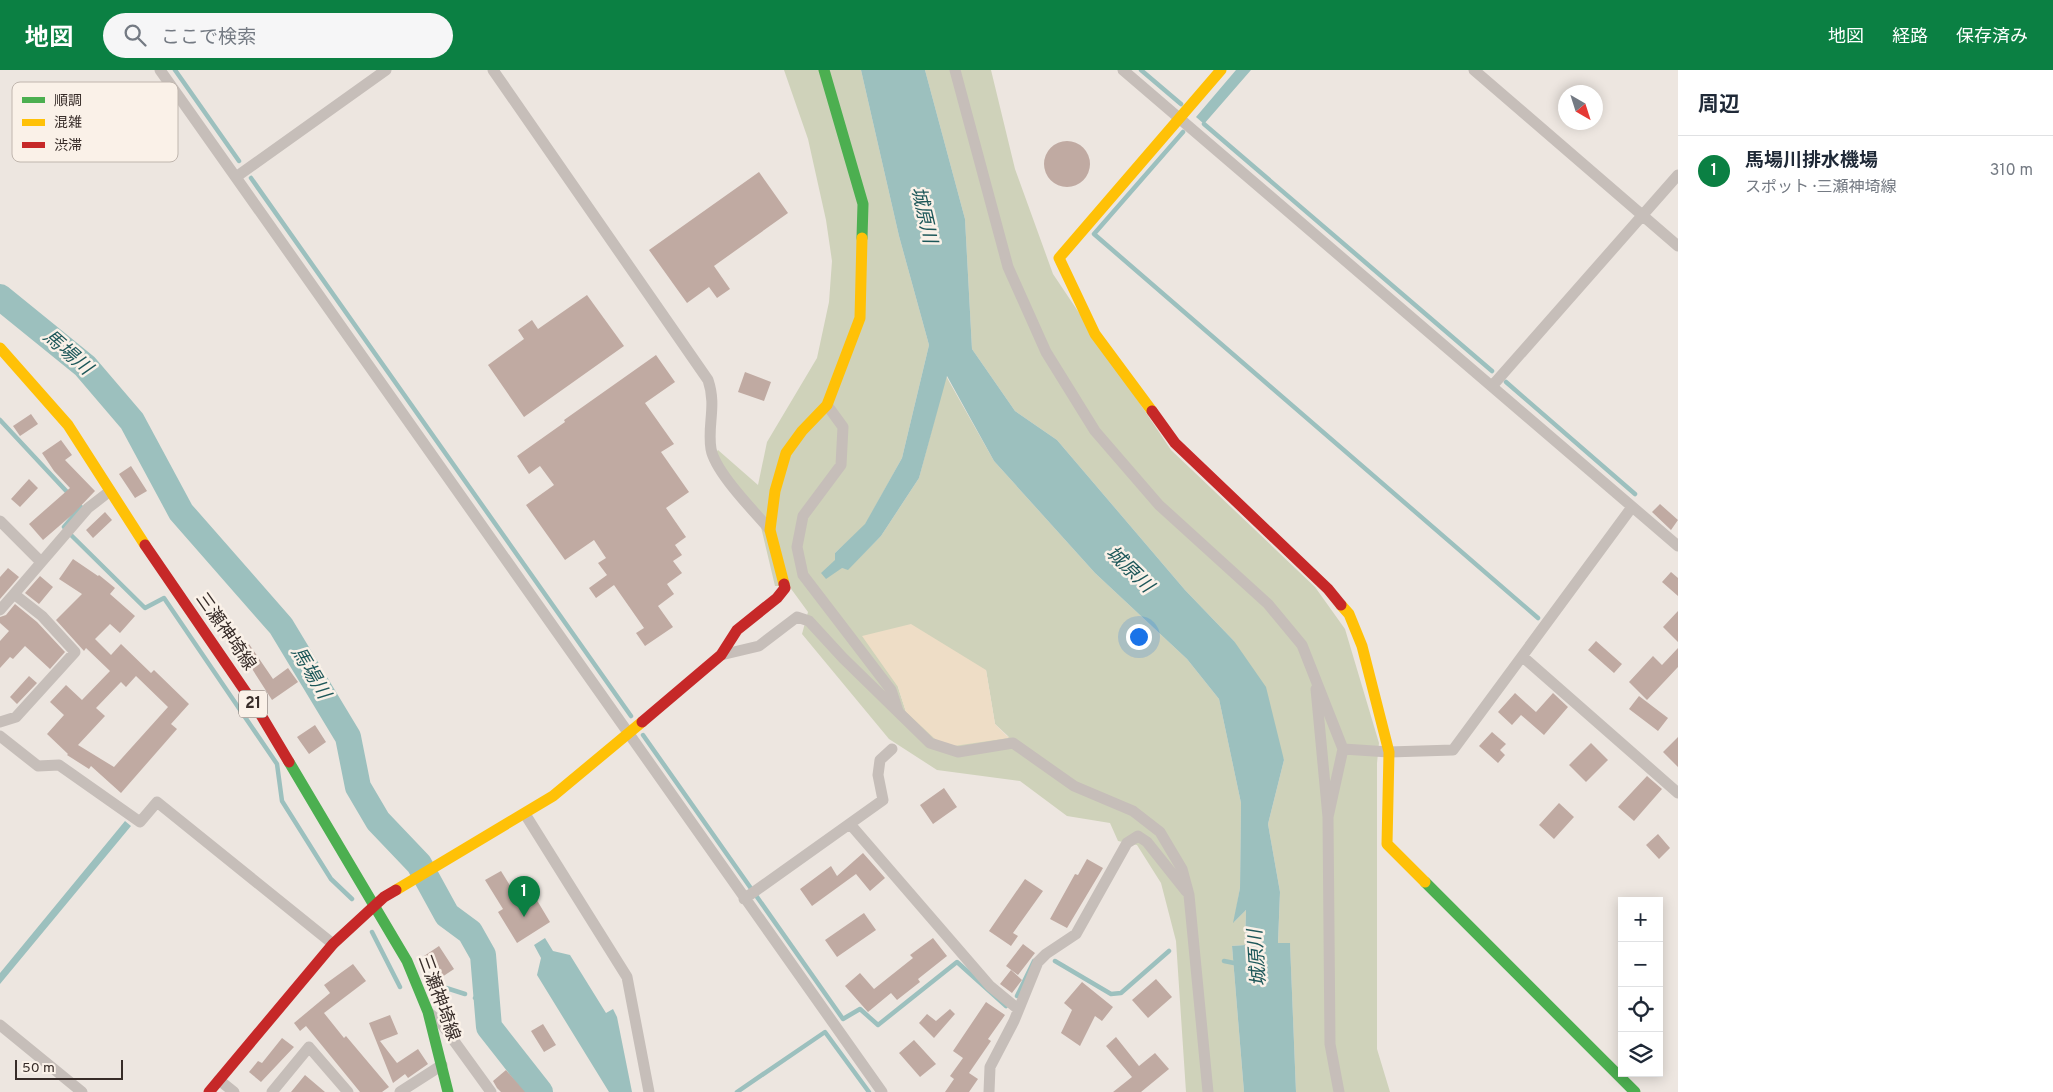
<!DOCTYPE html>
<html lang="ja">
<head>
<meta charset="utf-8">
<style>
  :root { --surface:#fff; --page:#f6f6f7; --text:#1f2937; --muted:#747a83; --line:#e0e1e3; --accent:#0b8043 }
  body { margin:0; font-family:Overpass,"Noto Sans JP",sans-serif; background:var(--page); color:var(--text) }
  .controls { position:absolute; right:15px; bottom:15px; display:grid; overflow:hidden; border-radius:0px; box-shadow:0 2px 12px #0003 }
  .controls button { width:45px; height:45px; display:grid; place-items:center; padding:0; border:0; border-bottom:1px solid var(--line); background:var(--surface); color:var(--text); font:25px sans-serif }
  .compass { position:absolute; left:1558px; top:15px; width:45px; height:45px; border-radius:50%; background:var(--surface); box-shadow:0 2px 12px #0003; rotate:141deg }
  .scale { position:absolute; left:15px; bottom:12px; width:108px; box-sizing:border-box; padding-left:5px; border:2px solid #372c28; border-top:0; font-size:14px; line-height:18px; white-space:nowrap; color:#372c28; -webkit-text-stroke:4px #faf1e8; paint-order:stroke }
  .you { position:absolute; left:1138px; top:566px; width:18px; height:18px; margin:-12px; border:4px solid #fff; border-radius:50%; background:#1a73e8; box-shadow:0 0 0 8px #1a73e833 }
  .badge { display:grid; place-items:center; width:32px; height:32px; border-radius:50%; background:var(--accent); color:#fff; font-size:16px; font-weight:700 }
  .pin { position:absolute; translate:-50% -41px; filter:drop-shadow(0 1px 2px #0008) }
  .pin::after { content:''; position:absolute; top:26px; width:18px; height:15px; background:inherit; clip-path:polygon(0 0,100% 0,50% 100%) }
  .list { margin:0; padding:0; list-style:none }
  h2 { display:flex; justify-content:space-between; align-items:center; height:65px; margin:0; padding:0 20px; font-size:21px }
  h2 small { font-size:16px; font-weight:400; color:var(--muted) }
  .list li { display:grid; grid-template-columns:32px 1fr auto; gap:15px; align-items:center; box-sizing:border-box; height:70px; padding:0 20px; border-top:1px solid var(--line) }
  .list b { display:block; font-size:19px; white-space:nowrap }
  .list p { margin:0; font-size:16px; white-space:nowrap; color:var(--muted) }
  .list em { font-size:16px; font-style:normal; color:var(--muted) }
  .icon { flex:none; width:28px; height:28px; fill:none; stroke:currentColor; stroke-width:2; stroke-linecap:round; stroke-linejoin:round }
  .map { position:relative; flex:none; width:1678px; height:1022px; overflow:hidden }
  header { display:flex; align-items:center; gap:30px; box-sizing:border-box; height:70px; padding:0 25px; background:var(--accent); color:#fff }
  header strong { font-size:24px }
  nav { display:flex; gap:28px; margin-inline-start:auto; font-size:18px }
  .search { width:350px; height:45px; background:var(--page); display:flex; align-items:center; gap:12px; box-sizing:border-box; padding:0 18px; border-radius:28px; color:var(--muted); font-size:19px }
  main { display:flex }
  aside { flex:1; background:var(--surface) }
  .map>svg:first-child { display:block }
</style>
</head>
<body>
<header>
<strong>地図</strong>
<div class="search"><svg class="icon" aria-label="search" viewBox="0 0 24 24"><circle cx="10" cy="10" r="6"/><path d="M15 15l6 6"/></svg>ここで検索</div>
<nav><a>地図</a><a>経路</a><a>保存済み</a></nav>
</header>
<main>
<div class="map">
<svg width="1678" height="1022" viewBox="0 0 1678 1022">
  <rect width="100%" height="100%" fill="#ede6e0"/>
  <path fill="#cfd2ba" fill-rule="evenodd" d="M784 0H861L899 166 929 275 902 388 865 455 835 483 842 498 848 499 881 466 919 408 946 306 994 391 1095 503 1187 589 1219 629 1241 733 1240 818 1234 852 1246 840 1245 875 1232 876 1244 1022H1186L1176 871 1161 813 1137 775 1118 771 1110 753 1067 746 1020 711 937 700 889 669 802 564 808 542 789 516H775L761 457 709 390 718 380 758 415 767 372 817 288 829 232 832 191 826 150 808 69ZM986 600 995 654 1009 667 906 642 898 617Z
    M925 0H991L1015 99 1053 204 1171 380 1315 517 1345 559 1379 673 1377 693V979L1390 1022H1296L1290 874H1278L1280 822 1268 754 1284 690 1234 571 1185 520 1057 370 1015 341 972 279 965 149Z"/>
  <path fill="#eeddc6" d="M911 554 986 600 995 654 1009 668 954 676 936 670 906 642 898 617 862 566Z"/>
  <path fill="#9cc0be" d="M861 0H925L965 149 972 279 1015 341 1057 370 1185 520 1234 571 1266 617 1284 690 1268 754 1280 822 1278 873H1290L1296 1022H1244L1232 876 1245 875 1246 840 1233 853 1240 818 1241 733 1219 629 1187 589 1095 503 994 391 947 306 919 408 881 466 848 500 842 498 826 509 821 503 835 490V483L865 454 902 388 929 275 899 166Z
    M1236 0H1251L1204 54 1196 47Z
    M125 751 131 756 0 914V903Z
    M545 868 553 881 570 885 606 943 613 939 617 947 632 1022H609L537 905 541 888 534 875Z"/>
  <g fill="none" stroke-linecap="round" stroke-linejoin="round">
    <path stroke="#9cc0be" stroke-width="4.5" d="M175 0 239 91
      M1141 0 1181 34
      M1204 54 1492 301
      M1183 62 1094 164 1538 548
      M251 108 631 646
      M1506 312 1635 424
      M0 350 69 424
      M64 457 81 437 78 434
      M72 466 145 538 164 528 277 694 282 731 331 809 352 829
      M643 665 843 949 860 939 878 955 957 892 1006 936
      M372 862 400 917
      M1055 891 1111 924 1121 923 1169 881
      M1224 891 1239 894
      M440 916 465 924
      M1017 926 1034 891
      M475 928 486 932
      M737 1022 825 962 869 1022"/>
    <path stroke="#9cc0be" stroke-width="26" d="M0 227 85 296 132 351 181 442 281 556 348 667 358 717 378 751 419 794 447 845 470 862 483 885 489 957 540 1022"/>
  </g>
  <path fill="#c0aaa2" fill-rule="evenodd" d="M1044 94a23 23 0 1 1 46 0a23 23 0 1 1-46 0Z
    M759 102 788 143 714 196 730 219 717 228 709 217 687 233 649 180Z
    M587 225 624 276 524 347 488 295 524 269 518 260 532 250 538 259Z
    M656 285 675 312 645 333 674 374 661 382 689 422 666 438 686 467 675 475 682 485 673 491 682 503 667 514 674 524 658 536 673 557 645 576 636 563 644 558 614 515 596 528 589 518 607 505 598 493 606 488 594 470 565 490 526 435 554 415 540 396 529 404 517 386 565 352 564 350Z
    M745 302 771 312 764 331 738 322Z
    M31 344 38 354 20 366 13 356Z
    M61 370 72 385 65 390 95 421 73 444 43 470 29 454 70 418 54 401 42 383Z
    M131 396 147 421 135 428 119 404Z
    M29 409 38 418 20 437 11 429Z
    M1660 434 1678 450 1671 460 1652 442Z
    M105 442 112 450 93 468 86 460Z
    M73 489 98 506 99 505 115 518 110 524 135 546 120 563 110 554 95 569 111 585 121 574 151 603 154 600 189 634 171 654 177 659 121 723 91 696 89 699 67 685 68 684 47 664 64 645 50 632 66 615 82 630 110 601 86 578 84 581 56 550 82 524 59 509ZM136 606 168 637 114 697 78 675 105 646 96 638 121 612 126 617Z
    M8 498 19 507 0 529V507Z
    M1671 502 1678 508V526L1662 512Z
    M40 506 53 517 39 534 25 523Z
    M15 534 37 552 65 582 50 599 25 576 13 589 10 587 0 598V571L9 561 0 553V547L6 545Z
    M1678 541V572L1663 557Z
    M1596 571 1622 594 1614 603 1588 580Z
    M249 574 273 609 288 598 298 612 272 630 240 580Z
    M1678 578V597L1647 630 1629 612 1653 586 1662 595Z
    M29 606 37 613 17 634 10 627Z
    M1515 623 1536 642 1553 623 1568 637 1544 665 1521 645 1512 655 1498 642Z
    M1639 626 1668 648 1658 661 1629 639Z
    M315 655 326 672 309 684 297 667Z
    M1492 662 1506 674 1500 680 1505 685 1498 693 1479 676Z
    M1678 667V697L1663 682Z
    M1591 673 1608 690 1586 712 1569 695Z
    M1647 706 1662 719 1634 751 1618 737Z
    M944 718 957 737 933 754 920 735Z
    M1559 733 1574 747 1554 769 1539 755Z
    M1658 764 1670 778 1659 789 1646 775Z
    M863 783 885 808 870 821 856 804 812 836 800 819 831 796 837 806Z
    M1087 789 1103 798 1067 858 1050 849 1075 804 1078 805Z
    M501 801 519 830 532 822 550 852 517 873 498 842 503 839 485 810Z
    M1025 809 1043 821 1013 863 1018 866 1011 876 989 861Z
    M864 843 876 860 837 887 825 870Z
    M933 868 947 886 918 909 920 912 897 930 891 923 868 942 845 916 860 903 874 919 913 888 910 885Z
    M1023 874 1035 883 1018 905 1006 896Z
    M439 876 454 899 439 909 424 886Z
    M353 894 366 911 324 943 344 968 346 966 389 1017 382 1022H360L306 956 300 961 294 953 330 923 324 915Z
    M1011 900 1022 910 1012 923 1000 914Z
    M1156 909 1172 927 1148 948 1132 930Z
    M1082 912 1113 937 1102 951 1095 946 1080 976 1061 963 1072 940 1064 933Z
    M986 932 1005 945 988 969 991 971 969 1003 978 1009 969 1022H945L954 1009 950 1006 963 988 953 981Z
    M950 939 955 944 934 968 919 953 927 944 936 951Z
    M390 945 398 964 380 971 397 993 418 979 428 994 408 1008 405 1004 393 1013 369 953Z
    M543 954 556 975 544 982 531 961Z
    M1116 967 1139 996 1155 983 1169 999 1141 1022H1113L1132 1007 1106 976Z
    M282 968 294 977 261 1012 249 1002 258 991 262 993Z
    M914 970 936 994 920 1007 899 983Z
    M506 1000 525 1022H501L497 1018 493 1011Z
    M305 1005 325 1022H291Z"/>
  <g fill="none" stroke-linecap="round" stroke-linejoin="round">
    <path stroke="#c6beb9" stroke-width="11" d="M160 0 882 1022
      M493 0 708 310C717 336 707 355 711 379 715 402 754 441 770 460
      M955 0 1008 197 1046 282 1095 361 1159 435 1268 534 1302 575 1343 679 1328 747
      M1123 0 1678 476
      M1474 0 1678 176
      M236 107 386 0
      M1493 315 1678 105
      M827 335 843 357 841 395 803 446 797 477 803 505 891 620 898 641
      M0 451 40 491
      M0 540 14 524
      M721 585 759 576 797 547 809 551 843 588 930 673 958 682 1013 673 1074 716 1133 741 1160 762 1182 799 1189 825 1208 1022
      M1523 587 1678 723
      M1316 619 1328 747 1330 974 1339 1022
      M0 652 16 647 75 582 42 546 14 524 88 438 110 421
      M0 666 38 696 59 695 140 752 157 732 333 874
      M1343 679 1389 682 1453 680 1632 437
      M525 744 627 907 649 1022
      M850 754 990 916 1018 939
      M744 829 883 730 878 705 880 690 892 679
      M429 943 441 953 491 1022
      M0 955 82 1022
      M219 1010 234 1022
      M272 1022 309 977 348 1022
      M400 1022 442 995
      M989 1022 990 997 1014 951 1038 892 1046 884 1076 864 1127 773 1138 766 1147 772 1186 821"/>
    <path stroke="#4caf50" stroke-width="11" d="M824 0 863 134 862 168
      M289 692 407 891 428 942 448 1022
      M1425 812 1635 1022"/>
    <path stroke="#ffc107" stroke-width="11" d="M0 278 68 355 145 475
      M1152 341 1095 264 1059 188 1221 0
      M784 514 770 460 775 421 786 383 802 361 827 335 860 248 862 168
      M1341 535 1349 544 1362 576 1389 682 1387 774 1425 812
      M396 820 553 726 642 652"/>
    <path stroke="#c62828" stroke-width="11" d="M1152 341 1175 373 1328 519 1341 535
      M145 475 258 640 289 692
      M642 652 721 585 737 560 777 528 785 518 784 514
      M209 1022 333 874 384 827 396 820"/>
  </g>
  <g text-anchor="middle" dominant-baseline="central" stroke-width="5" stroke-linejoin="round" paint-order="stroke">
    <rect fill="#faf1e8" stroke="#726762" stroke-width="1" x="239" y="620.5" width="28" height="27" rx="4"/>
    <g font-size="16" font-weight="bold" fill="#372c28">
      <text x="253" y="634">21</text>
    </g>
    <g font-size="18" fill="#372c28" stroke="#faf1e8">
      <text transform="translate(225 562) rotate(55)">三瀬神埼線</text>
      <text transform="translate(438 928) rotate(70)">三瀬神埼線</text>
    </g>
    <g font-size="19" font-style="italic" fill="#1d5759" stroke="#faf1e8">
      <text transform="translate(923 145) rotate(77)">城原川</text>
      <text transform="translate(67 283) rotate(41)">馬場川</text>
      <text transform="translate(1129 500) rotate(44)">城原川</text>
      <text transform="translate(310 603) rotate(59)">馬場川</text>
      <text transform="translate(1258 888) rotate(-94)">城原川</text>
    </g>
  </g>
  <rect x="12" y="12" width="166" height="80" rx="8" fill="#faf1e8" stroke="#c0b6ae" stroke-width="1"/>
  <rect x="22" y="27" width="23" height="6" fill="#4caf50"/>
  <rect x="22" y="49" width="23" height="7" fill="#ffc107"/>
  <rect x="22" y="72" width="23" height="6" fill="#c62828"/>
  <g font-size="14" fill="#372c28">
    <text x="54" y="35">順調</text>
    <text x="54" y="57">混雑</text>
    <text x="54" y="80">渋滞</text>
  </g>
</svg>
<div class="controls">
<button>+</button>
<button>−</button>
<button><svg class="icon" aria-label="locate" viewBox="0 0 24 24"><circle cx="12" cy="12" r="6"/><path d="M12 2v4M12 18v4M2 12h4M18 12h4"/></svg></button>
<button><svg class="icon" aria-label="layers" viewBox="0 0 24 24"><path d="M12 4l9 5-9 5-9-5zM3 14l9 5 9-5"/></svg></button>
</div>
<svg class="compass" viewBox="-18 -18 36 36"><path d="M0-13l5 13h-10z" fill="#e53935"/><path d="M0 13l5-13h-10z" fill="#747a83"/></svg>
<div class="scale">50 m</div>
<div class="you"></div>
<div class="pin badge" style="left:524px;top:847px">1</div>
</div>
<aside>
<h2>周辺<small></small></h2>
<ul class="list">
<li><span class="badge">1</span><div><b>馬場川排水機場</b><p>スポット · 三瀬神埼線</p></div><em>310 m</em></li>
</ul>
</aside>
</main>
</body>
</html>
